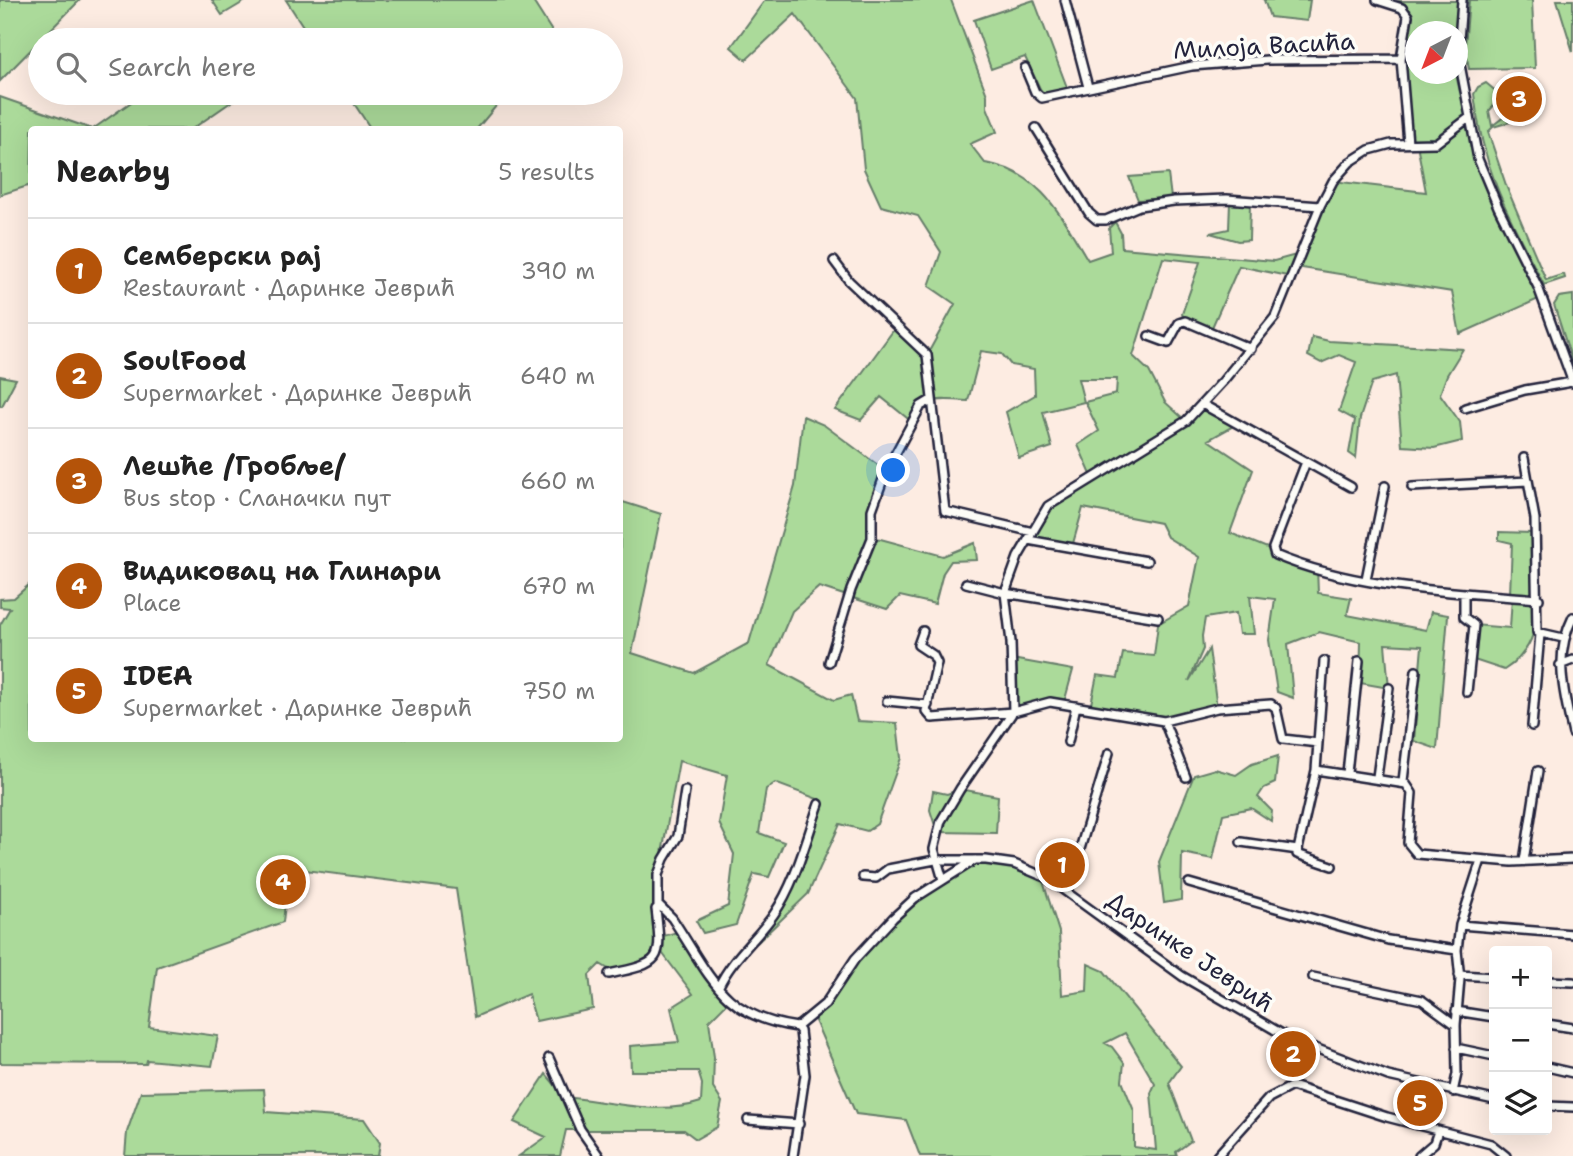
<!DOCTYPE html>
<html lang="en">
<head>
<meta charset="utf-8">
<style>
  :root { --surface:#fff; --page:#f6f6f6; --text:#222; --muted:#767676; --line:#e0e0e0; --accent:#b45309 }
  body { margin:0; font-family:"Shantell Sans",sans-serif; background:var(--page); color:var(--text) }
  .controls { position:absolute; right:21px; bottom:21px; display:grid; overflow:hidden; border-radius:7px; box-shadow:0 7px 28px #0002 }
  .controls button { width:63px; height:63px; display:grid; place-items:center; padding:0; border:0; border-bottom:2px solid var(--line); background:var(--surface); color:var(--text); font:35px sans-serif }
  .compass { position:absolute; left:1405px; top:21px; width:63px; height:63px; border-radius:50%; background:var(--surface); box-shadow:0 7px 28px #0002; rotate:222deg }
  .you { position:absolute; left:894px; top:471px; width:24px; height:24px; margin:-18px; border:5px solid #fff; border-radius:50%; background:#1a73e8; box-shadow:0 0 0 10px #1a73e833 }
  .badge { display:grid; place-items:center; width:46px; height:46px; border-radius:50%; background:var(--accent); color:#fff; font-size:23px; font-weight:700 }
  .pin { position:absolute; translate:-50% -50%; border:4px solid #fff; box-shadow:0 2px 7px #0006 }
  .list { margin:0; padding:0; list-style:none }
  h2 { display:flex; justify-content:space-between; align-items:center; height:91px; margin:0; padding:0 28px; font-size:30px }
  h2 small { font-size:23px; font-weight:400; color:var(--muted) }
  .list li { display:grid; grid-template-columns:46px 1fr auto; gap:21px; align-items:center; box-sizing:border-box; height:105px; padding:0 28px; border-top:2px solid var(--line) }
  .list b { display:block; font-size:26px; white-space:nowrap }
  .list p { margin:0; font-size:23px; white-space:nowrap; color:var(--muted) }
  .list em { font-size:23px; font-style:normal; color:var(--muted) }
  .icon { flex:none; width:38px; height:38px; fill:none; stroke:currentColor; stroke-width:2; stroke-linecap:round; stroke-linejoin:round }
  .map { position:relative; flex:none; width:1573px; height:1156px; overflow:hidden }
  .search { position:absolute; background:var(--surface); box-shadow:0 7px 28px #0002; left:28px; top:28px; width:595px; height:77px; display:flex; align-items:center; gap:18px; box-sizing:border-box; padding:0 24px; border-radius:38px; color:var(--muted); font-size:26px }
  .panel { position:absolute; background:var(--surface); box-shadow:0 7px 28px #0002; left:28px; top:126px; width:595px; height:616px; border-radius:7px }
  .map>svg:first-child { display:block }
</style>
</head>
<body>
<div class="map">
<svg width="1573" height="1156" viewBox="0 0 1573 1156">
  <rect width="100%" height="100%" fill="#fdece2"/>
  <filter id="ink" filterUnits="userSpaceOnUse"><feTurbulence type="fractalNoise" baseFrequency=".0143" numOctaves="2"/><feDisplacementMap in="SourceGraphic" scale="14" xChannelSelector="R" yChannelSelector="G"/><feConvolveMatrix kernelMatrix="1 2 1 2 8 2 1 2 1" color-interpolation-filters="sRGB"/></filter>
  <g filter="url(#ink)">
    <path fill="#abda9a" stroke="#667e6a" stroke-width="2" fill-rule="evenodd" d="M0 0H80L0 81Z
      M212 0H247L222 15Z
      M286 0H532L555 36 551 40H312Z
      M765 0H951L987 95V107L997 132 970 144 985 163C1040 171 1061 216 1088 260L1111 252 1109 228 1115 222 1121 233 1122 248 1274 261 1300 254 1333 181 1426 192 1417 144 1408 143 1402 40 1410 10 1381 1H1462L1458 32H1416V74H1456L1460 92 1465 91 1478 159 1543 297 1460 334 1452 292 1296 267 1292 277 1239 266 1210 332 1185 321 1182 314 1200 262 1163 258 1133 356 1149 371 1165 402 1186 421 1202 404 1237 424 1208 440 1253 470 1230 533 1317 568 1318 593 1351 598 1347 615 1426 630 1431 612 1448 615 1437 749 1414 741 1422 646 1385 644 1389 688 1360 683 1361 642 1319 632 1288 644 1293 698 1277 692 1269 640 1275 599 1250 596 1254 634H1239L1236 613 1205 618 1202 636 1203 649 1189 681 1209 649 1217 708 1174 719 1090 709 1097 675 1118 678 1123 653 1154 656 1158 624 1189 606 1199 557 1167 537 1160 523 1083 508 1072 547 1028 540 1048 506 1093 479 1078 445 1099 431 1085 402 1116 394 1117 379H1078L1084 402 1043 412 1052 447 1019 458 1006 412 1035 395 1034 369 1011 365 1002 354 981 351 968 401C938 400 930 394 912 422L881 397 861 420 835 410 898 324 927 355 955 304 929 286 941 252 918 216 881 206 864 169 857 98 795 14 746 60 731 47Z
      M1034 0 1068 90 1043 95 1025 57 991 69 974 20Z
      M1264 0H1310L1307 21 1270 17Z
      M1469 0H1532L1535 68 1469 69 1465 46Z
      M1557 0H1573V52Z
      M1486 83 1498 93 1497 102 1489 111 1492 126 1505 116 1509 118 1510 122 1493 127 1488 132 1507 188 1546 280 1564 274 1565 278 1544 285C1509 217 1483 172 1474 94L1478 87Z
      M144 93H244L192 129H93Z
      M347 93H507L476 130 371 129Z
      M0 97 92 129 32 130 31 185 0 195Z
      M1168 174 1171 198 1138 200 1129 177Z
      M1230 202 1250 204 1249 240 1238 241 1210 233 1229 229Z
      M1573 295V364L1554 305 1559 297Z
      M1312 337 1329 341 1463 349 1447 375 1440 394 1460 422 1462 441 1434 448 1402 446 1396 375 1372 382 1360 418 1356 458 1349 453 1355 420 1339 411 1356 362 1339 355 1321 363 1308 356Z
      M0 376 16 379 2 406H0Z
      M803 416 824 425 886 471 872 510 873 537 943 556 975 543 977 560 951 561 943 573 935 604 900 596 887 609 819 587 792 611 769 665 834 700 851 695 857 721 897 723 901 758 877 824 867 831 840 824 808 894 757 943 787 884 823 801 775 783 766 789 759 833 784 842 769 877 754 874 736 925 703 933 696 921 728 906 734 854 719 823 727 775 679 761 658 875 660 937 681 931 729 1001 709 1021 714 1057 713 1088 722 1102 717 1127 696 1139 684 1130H566L560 1156H519L546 1137 514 1122 546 1074 565 1097C608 1101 659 1116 701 1102L702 1084 698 1071H631L630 1046 679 1042 671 1008 693 994 660 950 650 962 610 970 600 964 589 975 593 1009 536 1021 528 994 475 1017 456 889 289 868 283 922 157 967 149 1027 218 1036 212 1066 147 1060 146 1064 0 1063V625L10 608 0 607V599L14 598 31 583 32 738H620V501L661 514 632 653 694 673 749 643 795 486Z
      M1499 532 1532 533 1535 595 1510 594 1512 543 1499 540Z
      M1512 597 1539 599C1537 630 1531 653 1504 670L1471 659 1474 625 1510 628Z
      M1012 659 1073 670 1064 703 1013 712Z
      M1278 756 1275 783 1264 788 1258 797 1272 811 1271 821 1251 808 1223 814 1213 859 1182 853 1181 900 1164 903 1159 862 1194 775 1215 769 1236 775 1252 764Z
      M960 789 998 796 996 833 937 832 930 810 933 791 947 794Z
      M976 860 997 861 1041 875 1059 932 1062 995 1087 991 1088 964 1104 971 1181 1066 1169 1083 1191 1141 1176 1152 1177 1156H920L906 1120 856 1114 812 1014 821 1007 851 964 915 898ZM1125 1033 1155 1084 1151 1093 1156 1150 1134 1147V1111L1122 1081 1124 1063 1112 1047 1105 1043Z
      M264 1089 266 1112 364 1119 380 1143 378 1156H125L127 1132 141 1092Z"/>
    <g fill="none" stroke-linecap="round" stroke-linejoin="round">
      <g stroke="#22223b" stroke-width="12">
        <path id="minor" d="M1065 0 1088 87
          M1377 0 1402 8 1408 16 1401 59 1408 143
          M1462 0 1458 54 1478 159 1498 207 1538 287 1573 383
          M1025 68 1035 92 1042 98 1192 66 1267 60 1401 59
          M1036 128 1089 213 1097 220H1106L1139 206 1174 201 1227 199 1320 206
          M834 261 849 281 927 355 945 511 1033 532
          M1149 336 1168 343 1179 323 1185 321 1251 349
          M1202 404 1351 487
          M1465 408 1525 390 1572 382
          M1524 458 1535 519 1537 632 1563 638
          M1306 462 1273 548 1275 555C1354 589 1454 592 1539 599
          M1412 487 1528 481
          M1028 540 1147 561
          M1366 579 1385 486
          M966 583 1005 593 1158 618
          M1464 594V617L1474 625 1467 692
          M1573 617C1553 657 1564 693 1573 734
          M923 631 918 645 933 655 937 663 926 711 932 718 1013 712 1050 702 1164 721 1217 708 1271 704 1276 708 1283 739 1318 743
          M829 662 851 590 872 538V510L886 471 921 406 931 400
          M1560 665 1573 660
          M887 701 928 705
          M1164 721 1186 777
          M1532 726 1540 634
          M1068 742 1076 706
          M1316 770 1324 661
          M1347 773 1359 661
          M1377 777 1389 688
          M1403 781 1416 671
          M1241 842 1298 850
          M1524 861 1538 771
          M1332 866 1297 854 1316 770 1406 784 1412 793 1408 843 1417 854 1512 862 1573 859
          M863 877 876 878 888 869 935 860H986L1014 864 1047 878 1182 976 1289 1038 1388 1076 1494 1100
          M943 880 934 849 941 821 960 789 1013 712 1011 642 1005 593 1018 557 1048 506 1186 421 1223 381 1275 317 1320 206 1333 181 1350 162 1369 150 1391 144 1436 143 1470 117
          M1189 883 1388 940 1457 950
          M1067 892 1109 753
          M658 906V875L664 859 678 836 685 791
          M1460 925 1573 934
          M609 974C663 963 662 961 656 909L660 906 672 918C710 975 722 1017 797 1027
          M1459 975 1494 977
          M1313 977 1422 1000 1456 1025
          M1547 981 1573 982
          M719 986C732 958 757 939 774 914 796 882 806 840 819 804
          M1456 1011 1494 1017
          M1547 1024 1573 1028
          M797 1027 825 1004 855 959 893 918 915 898 975 860
          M1456 1048 1494 1056
          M549 1058 580 1129 599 1156
          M1547 1067 1573 1073
          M1453 1092 1457 1074 1456 1025 1460 979 1457 950 1460 925 1481 860
          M1547 1106 1573 1107
          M748 1120 799 1124
          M793 1156 805 1075 800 1031 797 1027
          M1217 1156 1269 1098 1292 1086 1387 1117 1491 1144 1506 1156
          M1419 1156 1434 1143 1438 1131"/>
      </g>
      <use href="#minor" stroke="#fdfcf7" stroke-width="7"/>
    </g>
  </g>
  <g text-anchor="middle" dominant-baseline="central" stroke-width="7" stroke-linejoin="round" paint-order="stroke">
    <g font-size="24" fill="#22223b" stroke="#fdfcf7">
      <text transform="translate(1264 46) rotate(-3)">Милоја Васића</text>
      <text transform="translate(1190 952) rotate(34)">Даринке Јеврић</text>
    </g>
  </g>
</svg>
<div class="controls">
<button>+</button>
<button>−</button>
<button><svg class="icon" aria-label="layers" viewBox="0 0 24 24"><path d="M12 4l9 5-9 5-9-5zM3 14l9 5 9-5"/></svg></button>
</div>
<svg class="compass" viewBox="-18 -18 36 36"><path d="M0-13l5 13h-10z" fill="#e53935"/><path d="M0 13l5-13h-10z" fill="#767676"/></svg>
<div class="you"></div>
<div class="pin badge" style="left:1062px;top:865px">1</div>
<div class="pin badge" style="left:1293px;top:1054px">2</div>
<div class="pin badge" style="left:1519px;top:99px">3</div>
<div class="pin badge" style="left:283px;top:882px">4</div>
<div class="pin badge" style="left:1420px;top:1103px">5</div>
<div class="search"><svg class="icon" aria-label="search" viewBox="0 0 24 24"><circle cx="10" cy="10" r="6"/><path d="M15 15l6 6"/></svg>Search here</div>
<section class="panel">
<h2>Nearby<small>5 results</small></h2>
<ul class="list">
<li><span class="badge">1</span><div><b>Семберски рај</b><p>Restaurant · Даринке Јеврић</p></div><em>390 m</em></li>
<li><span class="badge">2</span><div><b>SoulFood</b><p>Supermarket · Даринке Јеврић</p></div><em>640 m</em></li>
<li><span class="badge">3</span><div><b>Лешће /Гробље/</b><p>Bus stop · Сланачки пут</p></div><em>660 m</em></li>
<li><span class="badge">4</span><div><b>Видиковац на Глинари</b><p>Place</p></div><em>670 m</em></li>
<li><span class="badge">5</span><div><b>IDEA</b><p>Supermarket · Даринке Јеврић</p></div><em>750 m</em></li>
</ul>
</section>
</div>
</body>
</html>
